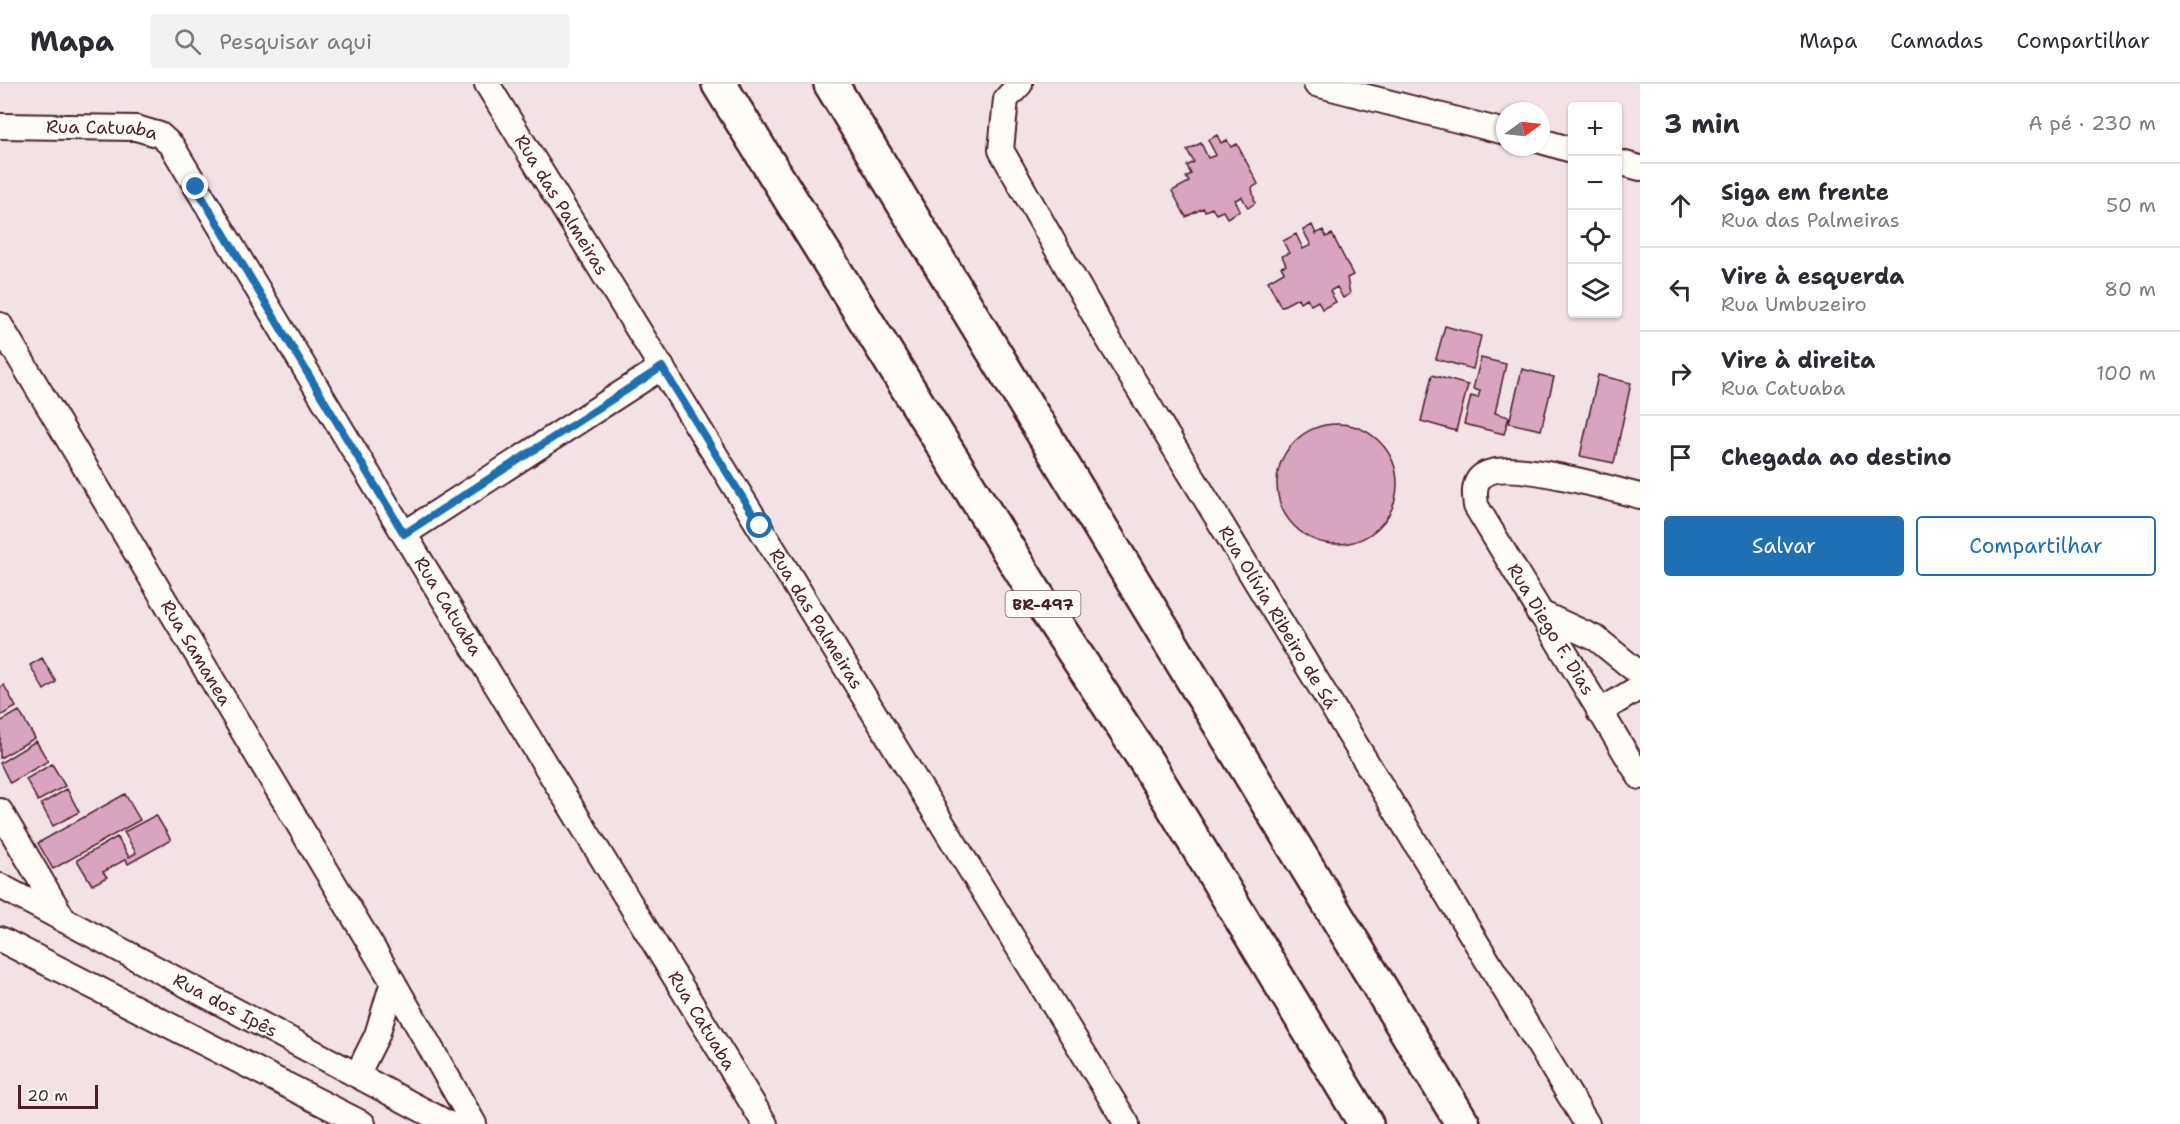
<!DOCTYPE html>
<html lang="pt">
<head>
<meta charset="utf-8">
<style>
  :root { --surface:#fff; --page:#f2f2f3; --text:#2b2b33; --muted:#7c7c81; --line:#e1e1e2; --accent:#1f6fb2 }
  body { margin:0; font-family:"Shantell Sans",sans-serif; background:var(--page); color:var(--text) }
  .controls { position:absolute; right:18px; top:18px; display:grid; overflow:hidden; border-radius:6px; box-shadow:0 2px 4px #0004 }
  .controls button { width:54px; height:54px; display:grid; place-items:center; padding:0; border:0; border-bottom:2px solid var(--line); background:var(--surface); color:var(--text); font:30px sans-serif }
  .compass { position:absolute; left:1496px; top:18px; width:54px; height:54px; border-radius:50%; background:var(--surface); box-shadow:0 2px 4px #0004; rotate:75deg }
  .scale { position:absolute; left:18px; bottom:15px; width:80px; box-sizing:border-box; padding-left:6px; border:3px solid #4a1f2b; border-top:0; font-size:16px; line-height:21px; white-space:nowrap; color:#4a1f2b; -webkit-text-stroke:4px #fdfcf7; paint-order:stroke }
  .stop { position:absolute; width:18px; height:18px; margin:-14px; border:4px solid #1f6fb2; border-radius:50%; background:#fff }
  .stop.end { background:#1f6fb2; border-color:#fff; box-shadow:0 2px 6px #0008 }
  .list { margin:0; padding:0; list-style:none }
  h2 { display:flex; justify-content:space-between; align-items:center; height:78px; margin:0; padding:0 24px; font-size:26px }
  h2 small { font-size:20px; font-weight:400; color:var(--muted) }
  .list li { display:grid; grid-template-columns:39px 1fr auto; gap:18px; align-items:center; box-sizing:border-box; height:84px; padding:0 24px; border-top:2px solid var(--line) }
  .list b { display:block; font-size:22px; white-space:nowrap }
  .list p { margin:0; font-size:20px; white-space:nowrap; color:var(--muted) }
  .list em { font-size:20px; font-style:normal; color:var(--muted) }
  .actions { display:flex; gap:12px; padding:18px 24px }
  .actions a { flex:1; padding:14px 0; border:2px solid var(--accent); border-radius:6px; text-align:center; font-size:21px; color:var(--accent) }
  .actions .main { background:var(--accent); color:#fff }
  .icon { flex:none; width:33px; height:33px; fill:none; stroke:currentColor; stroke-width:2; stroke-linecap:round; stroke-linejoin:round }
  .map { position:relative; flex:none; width:1640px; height:1040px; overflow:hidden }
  header { display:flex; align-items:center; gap:36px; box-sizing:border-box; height:84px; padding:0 30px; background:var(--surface); border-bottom:2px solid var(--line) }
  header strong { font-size:28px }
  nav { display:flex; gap:33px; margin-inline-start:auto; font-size:21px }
  .search { width:420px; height:54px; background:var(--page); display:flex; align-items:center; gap:15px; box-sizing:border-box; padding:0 21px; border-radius:6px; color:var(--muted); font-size:22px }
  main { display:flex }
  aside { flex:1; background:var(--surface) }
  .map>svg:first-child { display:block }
</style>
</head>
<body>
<header>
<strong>Mapa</strong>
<div class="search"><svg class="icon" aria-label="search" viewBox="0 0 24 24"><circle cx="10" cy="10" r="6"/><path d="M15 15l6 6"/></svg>Pesquisar aqui</div>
<nav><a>Mapa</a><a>Camadas</a><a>Compartilhar</a></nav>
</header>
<main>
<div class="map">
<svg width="1640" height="1040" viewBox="0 0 1640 1040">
  <rect width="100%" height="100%" fill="#f2e2e6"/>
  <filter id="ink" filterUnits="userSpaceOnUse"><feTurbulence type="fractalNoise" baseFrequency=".0167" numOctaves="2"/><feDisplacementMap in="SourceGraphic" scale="12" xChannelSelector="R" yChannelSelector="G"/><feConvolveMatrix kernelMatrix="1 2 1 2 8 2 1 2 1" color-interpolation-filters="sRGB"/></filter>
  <g filter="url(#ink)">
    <path fill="#d8a4bf" stroke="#4a1f2b" stroke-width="1.5" d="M1217 51 1221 59 1227 56 1231 63 1237 60 1258 100 1252 104 1255 119 1248 124 1242 113 1235 116 1240 127 1227 134 1223 127 1216 130 1212 124 1205 127 1203 124 1186 133 1172 107 1189 98 1186 93 1191 90 1187 82 1194 78 1187 66 1201 59 1208 74 1216 71 1208 56Z
      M1312 141 1316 150 1323 146 1326 153 1332 150 1353 191 1347 194 1350 210 1343 214 1337 203 1330 207 1336 218 1322 225 1318 217 1311 221 1307 214 1300 218 1298 214 1281 223 1268 197 1284 188 1281 183 1286 181 1282 172 1289 169 1283 157 1296 150 1303 165 1311 161 1303 146Z
      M1445 242 1481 252 1473 285 1436 275Z
      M1481 274 1506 280 1495 329 1509 333 1504 350 1464 340 1471 312 1478 314 1480 307 1473 305Z
      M1522 285 1554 293 1541 346 1509 339Z
      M1432 291 1468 301 1456 347 1421 337Z
      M1598 291 1631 299 1614 379 1580 372Z
      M1277 400a60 60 0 1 1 120 0a60 60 0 1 1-120 0Z
      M42 574 56 598 44 606 30 581Z
      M4 601 16 623 0 632V603Z
      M19 627 35 654 0 674V638Z
      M36 657 48 677 10 699 0 679Z
      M52 680 65 702 38 717 26 695Z
      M67 705 79 728 53 742 41 720Z
      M125 710 140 736 53 785 38 759Z
      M156 731 171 756 128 780 126 775 103 788 107 793 92 801 77 776 117 753 129 773 136 769 124 748Z"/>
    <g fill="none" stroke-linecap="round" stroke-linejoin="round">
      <g stroke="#4a1f2b" stroke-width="28">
        <g id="street">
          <path id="s1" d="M487 0 1127 1040"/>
          <path id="s2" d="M1020 0 1006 15 1001 66 1104 248 1587 1040"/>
          <path d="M1316 0 1505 48"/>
          <path id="s3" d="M0 42 136 44 160 51 172 62 404 450 765 1040"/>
          <path d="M1541 57 1572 66"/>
          <path d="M1618 78 1640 84"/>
          <path id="s4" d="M0 241 393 898 474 1040"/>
          <path id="s5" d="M1640 412C1610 405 1498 370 1479 395 1473 403 1475 413 1476 422L1640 693"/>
          <path d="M404 450 662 283"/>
          <path d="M1538 528 1597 555 1640 590"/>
          <path d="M1599 628 1640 603"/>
          <path d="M0 727 64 836"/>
          <path id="s6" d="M0 802 449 1040"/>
          <path d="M0 855 363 1040"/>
          <path d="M357 991 377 951 393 898"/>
        </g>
      </g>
      <g stroke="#4a1f2b" stroke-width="38">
        <path id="primary" d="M719 0 1032 504 1147 679 1366 1040
          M831 0 1463 1040"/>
      </g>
      <use href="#street" stroke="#fdfcf7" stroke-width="24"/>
      <use href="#primary" stroke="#fdfcf7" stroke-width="33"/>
    </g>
  </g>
  <g fill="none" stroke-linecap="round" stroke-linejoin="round" filter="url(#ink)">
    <path stroke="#1f6fb2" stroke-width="8" d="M196 103 404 450 662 283 760 442"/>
  </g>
  <g text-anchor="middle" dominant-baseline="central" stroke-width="5" stroke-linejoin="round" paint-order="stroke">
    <rect fill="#fdfcf7" stroke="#806168" stroke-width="1.5" x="1005.5" y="507" width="75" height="26" rx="4.5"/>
    <g font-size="16" font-weight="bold" fill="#4a1f2b">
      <text x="1043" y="520">BR-497</text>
    </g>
    <g font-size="18" fill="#4a1f2b" stroke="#fdfcf7">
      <text stroke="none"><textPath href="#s3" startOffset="102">Rua Catuaba</textPath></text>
      <text stroke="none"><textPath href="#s1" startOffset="142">Rua das Palmeiras</textPath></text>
      <text stroke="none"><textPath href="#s3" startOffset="714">Rua Catuaba</textPath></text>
      <text stroke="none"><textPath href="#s2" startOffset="615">Rua Olívia Ribeiro de Sá</textPath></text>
      <text stroke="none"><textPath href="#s1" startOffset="628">Rua das Palmeiras</textPath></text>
      <text stroke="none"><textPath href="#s5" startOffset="338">Rua Diego F. Dias</textPath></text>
      <text stroke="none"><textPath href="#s4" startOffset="382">Rua Samanea</textPath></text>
      <text stroke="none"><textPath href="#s6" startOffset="255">Rua dos Ipês</textPath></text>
      <text stroke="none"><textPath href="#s3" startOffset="1200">Rua Catuaba</textPath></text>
    </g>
  </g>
</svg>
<div class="controls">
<button>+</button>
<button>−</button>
<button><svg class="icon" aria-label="locate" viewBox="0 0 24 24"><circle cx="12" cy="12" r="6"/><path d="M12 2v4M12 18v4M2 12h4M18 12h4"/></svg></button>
<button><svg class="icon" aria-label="layers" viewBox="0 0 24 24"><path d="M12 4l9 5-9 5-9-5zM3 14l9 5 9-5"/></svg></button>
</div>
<svg class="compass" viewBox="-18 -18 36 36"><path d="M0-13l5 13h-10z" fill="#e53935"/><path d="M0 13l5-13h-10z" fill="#7c7c81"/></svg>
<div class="scale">20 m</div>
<div class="stop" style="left:760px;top:442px"></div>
<div class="stop end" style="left:196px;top:103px"></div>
</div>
<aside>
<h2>3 min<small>A pé · 230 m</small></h2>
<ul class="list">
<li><svg class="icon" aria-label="ahead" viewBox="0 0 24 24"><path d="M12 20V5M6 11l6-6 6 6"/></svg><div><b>Siga em frente</b><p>Rua das Palmeiras</p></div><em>50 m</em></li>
<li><svg class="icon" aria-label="left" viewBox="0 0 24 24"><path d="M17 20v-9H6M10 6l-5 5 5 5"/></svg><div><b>Vire à esquerda</b><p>Rua Umbuzeiro</p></div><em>80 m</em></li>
<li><svg class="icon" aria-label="right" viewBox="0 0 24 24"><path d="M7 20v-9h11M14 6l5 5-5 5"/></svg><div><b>Vire à direita</b><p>Rua Catuaba</p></div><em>100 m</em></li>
<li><svg class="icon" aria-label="arrive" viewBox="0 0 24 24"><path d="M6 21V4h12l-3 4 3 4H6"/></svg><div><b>Chegada ao destino</b></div></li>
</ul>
<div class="actions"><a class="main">Salvar</a><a>Compartilhar</a></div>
</aside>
</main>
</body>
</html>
